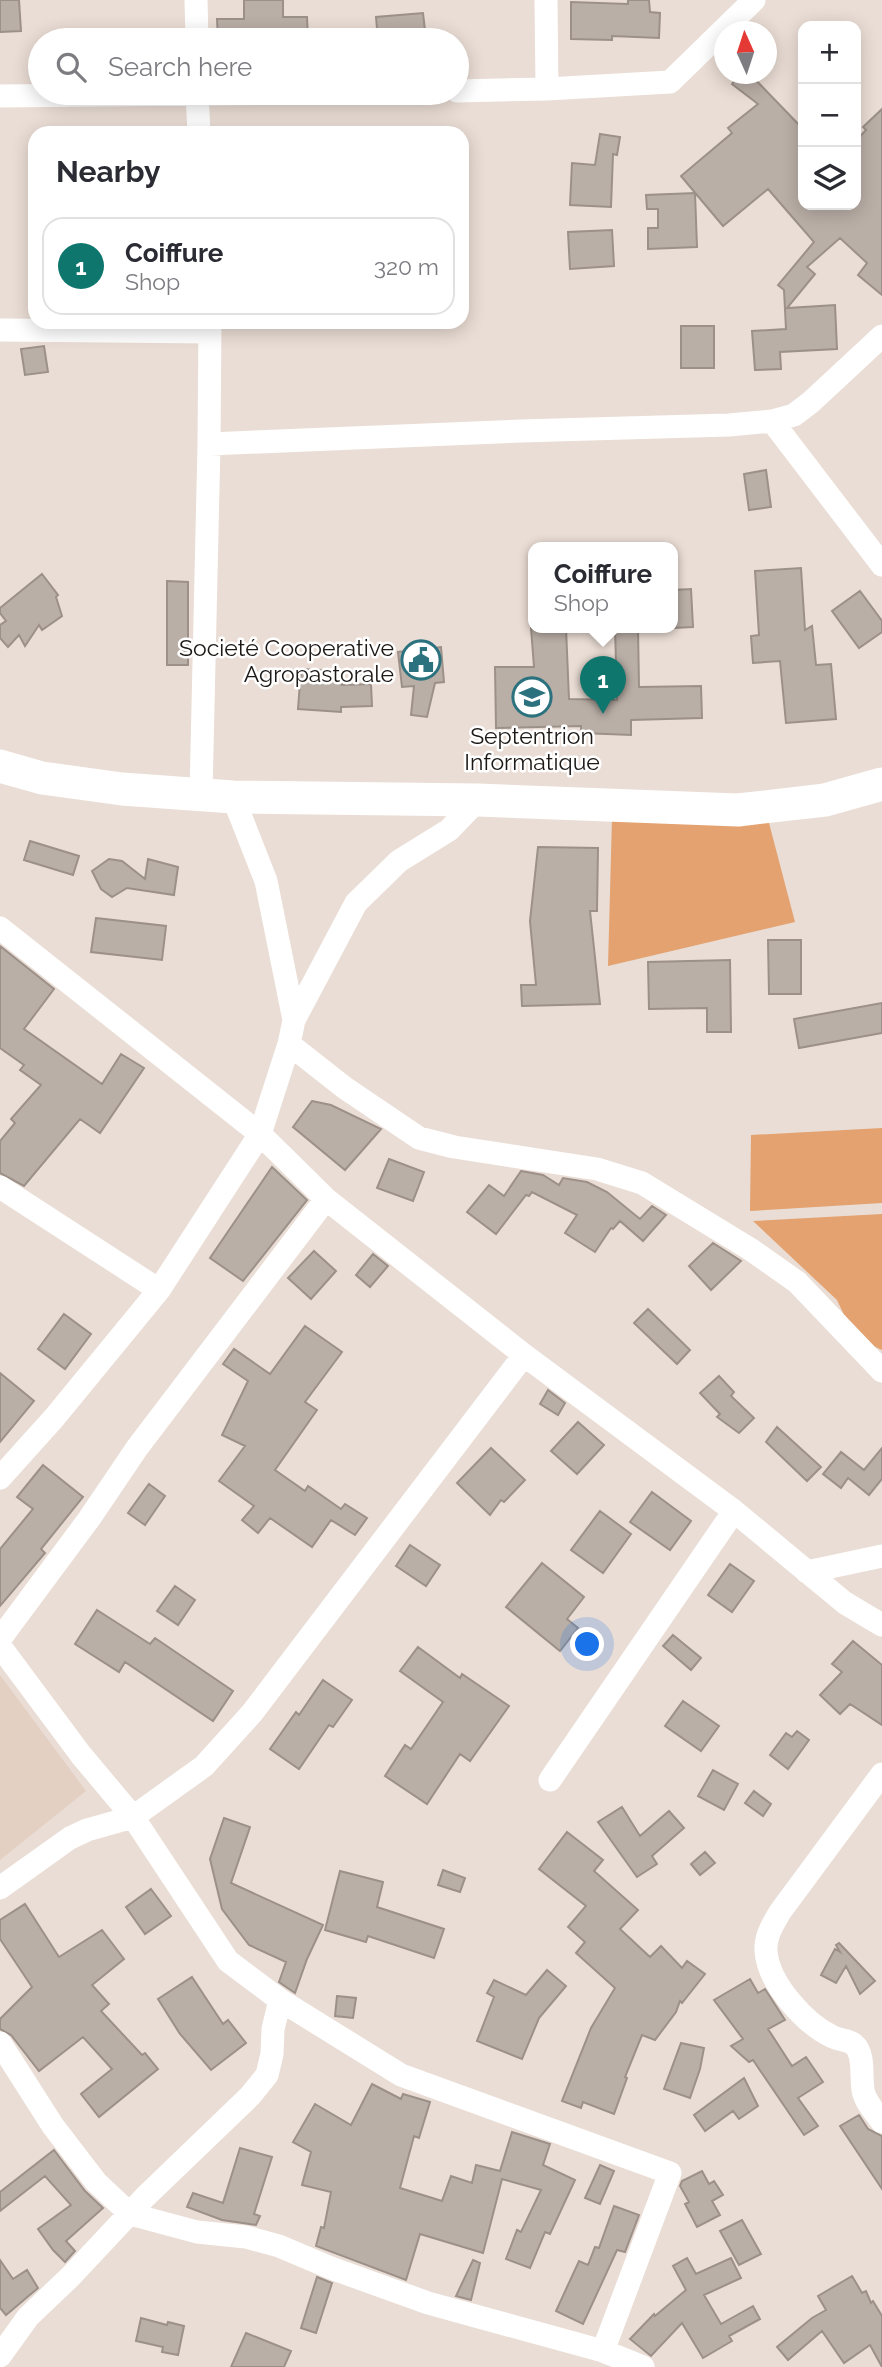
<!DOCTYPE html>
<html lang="en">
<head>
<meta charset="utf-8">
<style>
  :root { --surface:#fff; --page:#f2f2f3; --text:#2b2b33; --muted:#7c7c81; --line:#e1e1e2; --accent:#0f766e }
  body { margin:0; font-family:Raleway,sans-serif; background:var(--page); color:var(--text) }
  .controls { position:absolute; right:21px; top:21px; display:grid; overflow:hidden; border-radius:14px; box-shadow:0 4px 18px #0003 }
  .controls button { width:63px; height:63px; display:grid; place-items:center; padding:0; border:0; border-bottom:2px solid var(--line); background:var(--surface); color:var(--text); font:35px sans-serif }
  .compass { position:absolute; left:714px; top:21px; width:63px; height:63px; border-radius:50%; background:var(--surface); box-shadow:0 4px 18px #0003; rotate:357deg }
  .you { position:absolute; left:588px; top:1645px; width:24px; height:24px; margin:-18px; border:5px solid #fff; border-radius:50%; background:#1a73e8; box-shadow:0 0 0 10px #1a73e833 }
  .badge { display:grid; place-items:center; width:46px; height:46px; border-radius:50%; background:var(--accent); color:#fff; font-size:23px; font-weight:700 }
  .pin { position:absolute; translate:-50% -58px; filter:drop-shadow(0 2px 4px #0008) }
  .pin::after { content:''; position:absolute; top:37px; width:24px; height:21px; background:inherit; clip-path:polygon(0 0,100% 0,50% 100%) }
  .popup { position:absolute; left:528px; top:542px; width:150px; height:91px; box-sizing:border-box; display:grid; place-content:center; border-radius:14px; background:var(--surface); filter:drop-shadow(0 2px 5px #0005); font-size:23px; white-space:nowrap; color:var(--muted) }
  .popup b { font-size:26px; color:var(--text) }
  .popup::after { content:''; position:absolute; left:50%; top:100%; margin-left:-14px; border:14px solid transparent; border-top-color:var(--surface) }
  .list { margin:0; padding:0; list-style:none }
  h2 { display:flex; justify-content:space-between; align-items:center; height:91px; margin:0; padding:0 28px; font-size:30px }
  h2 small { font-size:23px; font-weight:400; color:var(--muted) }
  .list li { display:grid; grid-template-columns:46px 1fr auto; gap:21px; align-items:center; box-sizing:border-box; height:98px; margin:0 14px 14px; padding:0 14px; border:2px solid var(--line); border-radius:21px }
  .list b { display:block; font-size:26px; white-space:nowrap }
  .list p { margin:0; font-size:23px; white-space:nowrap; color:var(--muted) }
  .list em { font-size:23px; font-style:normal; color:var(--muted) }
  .icon { flex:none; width:38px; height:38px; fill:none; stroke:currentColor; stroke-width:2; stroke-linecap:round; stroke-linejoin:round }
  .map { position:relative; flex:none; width:882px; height:2367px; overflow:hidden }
  .search { position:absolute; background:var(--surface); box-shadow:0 4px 18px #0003; left:28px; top:28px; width:441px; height:77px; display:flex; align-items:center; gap:18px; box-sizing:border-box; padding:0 24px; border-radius:38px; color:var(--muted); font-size:26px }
  .panel { position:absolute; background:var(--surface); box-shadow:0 4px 18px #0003; left:28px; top:126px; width:441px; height:203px; border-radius:21px }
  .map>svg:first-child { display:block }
</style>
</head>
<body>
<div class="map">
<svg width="882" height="2367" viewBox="0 0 882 2367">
  <rect width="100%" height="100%" fill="#eaddd5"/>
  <path fill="#e3d0c3" d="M0 1675 86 1791 0 1860Z"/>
  <path fill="#e3a270" d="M612 818 769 823 795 922 608 966Z
    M882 1128V1203L750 1211 751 1135Z
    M882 1214V1350L855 1338 837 1300 753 1221Z"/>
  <path fill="#baafa7" stroke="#9c9089" stroke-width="2" d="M0 0H19L21 31 0 32Z
    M244 0H283V17H307L308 40H218L217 19H244Z
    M628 0H649L650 12 660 13 659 38 612 36V40L571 39V2L628 4Z
    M423 13 426 39 378 40 376 17Z
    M740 74H750L803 129V205H856V141L866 130 863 127 882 109V295L858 275 867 263 840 238 807 267 815 274 787 308 835 305 837 349 780 352 781 369 755 370 752 331 786 329 784 290 778 285 814 242 768 189 723 226 681 176 732 133 728 128 758 104 732 84Z
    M600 134 620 137 617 155 613 154 611 207 570 205 572 163 595 165Z
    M695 193 697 247 648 249V228H658V209H647L646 195Z
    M612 230 614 266 570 269 568 232Z
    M681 326H714V368H681Z
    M44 346 48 372 25 375 21 349Z
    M766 470 771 507 749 510 744 474Z
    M801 568 805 630 812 626 816 665 831 664 836 719 786 723 780 661 753 663 751 636 759 635 755 571Z
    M42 574 58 595 56 597 62 616 42 630 39 625 25 646 19 635 8 647 0 638V625L6 621 0 613V608Z
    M167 581 188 582V665H167Z
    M691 589 693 627 673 628V590Z
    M860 591 882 621V632L859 648 832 611Z
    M531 628H566L569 699 617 700 615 628H638L639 687 701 686 702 718 631 720V735L581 733V726L496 728 495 667H534Z
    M441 647 444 682 435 683 427 717 411 715 414 686 402 687 398 652Z
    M301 669 343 671 342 685 371 684 372 706 341 707V712L298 709Z
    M30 841 79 856 73 875 24 860Z
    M538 847 598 848 597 911H590L600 1004 522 1006 521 985H536L530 921Z
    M109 859 122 861 145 879 148 859 178 867 174 895 127 888 112 897 101 889 92 871Z
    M96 918 166 926 162 960 91 952Z
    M768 940H801V994H769Z
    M0 946 54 989 24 1029 102 1084 121 1054 144 1068 100 1133 80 1119 24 1186 0 1173V1141L15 1123 11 1119 41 1085 20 1070 24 1065 0 1048Z
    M730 960 731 1032H707V1008L649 1009 648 962Z
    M882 1003V1033L799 1048 794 1019Z
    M312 1101 331 1105 381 1129 345 1170 293 1127Z
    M389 1159 424 1172 413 1201 377 1188Z
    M272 1167 307 1200 243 1281 210 1258Z
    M521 1171 543 1175 559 1185 563 1178 587 1182 607 1192 640 1219 652 1206 666 1215 643 1241 620 1221 613 1229 611 1228 595 1252 565 1233 577 1215 532 1192 529 1196 526 1195 496 1234 467 1212 489 1185 504 1196Z
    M713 1243 741 1261 711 1290 689 1266Z
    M314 1251 336 1271 311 1299 288 1278Z
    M373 1254 388 1266 370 1287 356 1275Z
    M648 1309 690 1350 677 1364 634 1323Z
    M64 1314 91 1334 65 1369 38 1349Z
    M305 1326 342 1352 305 1402 317 1410 275 1470 305 1491 308 1486 341 1509 345 1504 367 1518 355 1535 331 1520 312 1547 270 1518 258 1533 242 1520 254 1506 219 1481 245 1446 222 1435 248 1381 223 1364 234 1349 270 1374Z
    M0 1373 34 1401 0 1442Z
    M719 1376 734 1392 731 1396 754 1418 739 1433 717 1417 720 1414 700 1393Z
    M548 1390 565 1403 558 1415 540 1404Z
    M578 1422 604 1445 577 1474 551 1451Z
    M777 1427 821 1467 807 1481 766 1442Z
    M491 1448 525 1480 504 1502 501 1500 490 1515 457 1483Z
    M882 1448V1479L869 1495 848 1478 841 1488 823 1474 841 1452 864 1470Z
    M43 1465 83 1497 41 1549 45 1553 0 1606V1549L33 1509 17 1497Z
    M149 1484 165 1496 145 1525 128 1513Z
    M652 1492 691 1521 670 1550 630 1522Z
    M600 1511 631 1534 603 1573 571 1550Z
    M410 1545 440 1565 426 1586 396 1566Z
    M542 1563 584 1597 567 1619 578 1628 560 1651 506 1607Z
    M730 1564 754 1581 732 1612 708 1595Z
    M175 1586 195 1600 178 1625 157 1611Z
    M97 1610 150 1644 155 1638 233 1691 213 1721 125 1662 119 1672 75 1644Z
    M673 1635 701 1658 691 1670 663 1646Z
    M853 1641 882 1665V1725L850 1704 840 1714 820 1695 842 1672 832 1664Z
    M418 1647 460 1678 462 1674 509 1706 470 1761 460 1754 427 1804 385 1776 405 1745 411 1749 443 1702 400 1671Z
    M323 1680 352 1700 333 1727 329 1725 299 1769 270 1749 296 1712 299 1715Z
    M683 1701 719 1726 701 1751 665 1726Z
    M797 1731 809 1740 788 1769 770 1755 786 1733 792 1737Z
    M713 1770 738 1784 724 1810 698 1796Z
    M754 1791 771 1804 763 1816 745 1803Z
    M622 1807 640 1836 669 1811 684 1828 652 1856 657 1864 637 1877 598 1822Z
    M224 1818 250 1827 231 1883 323 1925 307 1959 295 1993 279 1982 286 1962 249 1945 222 1909 210 1859Z
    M567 1832 603 1860 594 1871 638 1910 620 1929 650 1957 661 1946 682 1968 687 1961 705 1974 682 2003 680 2001 676 2012 655 2040 642 2035 625 2077 627 2078 614 2114 583 2102 581 2108 562 2101 591 2028 615 1988 576 1953 585 1942 568 1927 586 1906 539 1869Z
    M705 1852 715 1863 700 1875 691 1864Z
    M443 1870 465 1878 460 1892 438 1885Z
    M340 1871 383 1882 377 1907 444 1929 434 1958 368 1936 366 1942 325 1930Z
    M151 1889 171 1916 145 1934 126 1907Z
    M25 1904 59 1957 102 1930 124 1959 92 1985 109 2004 101 2011 142 2055 145 2053 158 2069 99 2117 81 2094 112 2069 83 2037 39 2071 11 2035 0 2029V2019L32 1987 0 1939V1920Z
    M839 1943 875 1981 860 1994 846 1966 836 1983 821 1975 835 1949 840 1952 836 1945Z
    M547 1970 566 1986 539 2018 522 2059 477 2041 494 1997 487 1993 494 1980 526 1995Z
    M192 1977 223 2024 228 2020 246 2043 211 2070 180 2034 158 1999Z
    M750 1979 758 1993 765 1989 785 2020 768 2029 792 2066 806 2057 823 2082 798 2098 818 2126 804 2135 753 2060 749 2062 731 2046 743 2039 714 2000Z
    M337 1996 356 1998 353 2018 335 2016Z
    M681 2043 704 2048 700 2069 690 2098 664 2089Z
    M744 2078 758 2106 739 2119 733 2111 705 2131 694 2115Z
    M372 2084 401 2099 403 2094 430 2102 419 2138 414 2136 400 2188 442 2201 451 2176 472 2183 476 2165 500 2171 512 2132 550 2144 543 2165 575 2180 550 2234 545 2232 530 2268 506 2259 517 2230 521 2232 541 2190 502 2179 483 2253 420 2234 406 2280 316 2246 321 2227 324 2228 331 2192 302 2185 311 2152 293 2142 315 2104 351 2125Z
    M859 2115 868 2129 882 2136V2189L840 2126Z
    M240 2148 272 2157 254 2214 260 2216 256 2225 222 2220 187 2207 193 2193 223 2203Z
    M54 2150 85 2191 103 2208 66 2241 75 2251 65 2262 53 2250 38 2229 71 2205 45 2176 0 2211V2192Z
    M600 2165 614 2171 600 2204 585 2198Z
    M702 2171 709 2184 714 2181 723 2195 712 2201 720 2215 697 2227 685 2204 689 2202 680 2186 682 2181Z
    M614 2206 639 2215 625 2252 617 2250 583 2324 556 2311 579 2261 588 2265 595 2247 599 2248Z
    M742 2220 761 2254 739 2265 720 2231Z
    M687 2258 696 2274 731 2258 741 2278 704 2295 721 2324 753 2306 760 2319 729 2336 732 2341 703 2358 682 2323 651 2356 630 2339 654 2314 655 2316 686 2290 673 2266Z
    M0 2260 13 2279 27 2270 38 2288 6 2315 0 2308Z
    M473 2260 480 2263 471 2300 456 2296Z
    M852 2276 862 2293 866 2291 871 2303 873 2301 882 2316V2367L870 2345 844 2363 822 2331 788 2360 777 2347 812 2318 826 2310 818 2296Z
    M317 2277 332 2283 316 2333 301 2328Z
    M141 2318 167 2325 168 2322 184 2326 178 2355 162 2352 163 2347 136 2341Z
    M246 2333 291 2351 284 2367H231Z"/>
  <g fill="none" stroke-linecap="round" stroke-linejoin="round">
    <path stroke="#fff" stroke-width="23" d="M196 0 197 40
      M546 0 547 89
      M457 91 547 89 670 82 754 0
      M197 93 199 133
      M0 96 319 93
      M0 330 210 332
      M772 421 882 565
      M209 444 521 431 729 425 772 421 794 415 811 402 882 336
      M201 794 209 444 210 322
      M233 797 266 881 294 1020
      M0 928 260 1134 326 1199 524 1355 734 1511 845 1603 882 1625
      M289 1044 345 1088 419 1138 454 1147 597 1169 642 1183 750 1249 797 1282 882 1371
      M0 1187 159 1290
      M0 1478 54 1418 159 1290 260 1134 289 1044 294 1020 356 903 399 861 449 830 478 800
      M807 1572 882 1556
      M0 1639 89 1519 137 1448 326 1199
      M0 1646 81 1755 133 1817 228 1961 280 2000 401 2075 670 2173 603 2351
      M882 1774 780 1912C773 1924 765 1936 766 1951 768 1983 805 2024 833 2037 841 2041 851 2039 857 2048 864 2059 861 2077 863 2090 865 2102 875 2112 882 2122
      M550 1780 734 1511
      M0 1888 70 1838 87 1830 133 1817 204 1766 252 1713 524 1355
      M0 2043 53 2126 96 2182 130 2214 197 2232 246 2237 279 2246 331 2268 428 2303 603 2351 643 2367
      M0 2356 28 2317 71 2276 145 2197 250 2096 267 2075 272 2054 273 2029 280 2000"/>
    <path stroke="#fff" stroke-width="33" d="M0 766 42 778 122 789 233 797 478 800 738 810 825 800 882 784"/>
  </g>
  <defs>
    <g id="civic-ring" transform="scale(2.0125)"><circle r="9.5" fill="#fff" stroke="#2b727e" stroke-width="1.5"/><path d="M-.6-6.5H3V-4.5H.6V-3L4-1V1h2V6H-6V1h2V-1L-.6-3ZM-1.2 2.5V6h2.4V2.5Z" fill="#2b727e"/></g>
    <g id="school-ring" transform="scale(2.0125)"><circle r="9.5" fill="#fff" stroke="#2b727e" stroke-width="1.5"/><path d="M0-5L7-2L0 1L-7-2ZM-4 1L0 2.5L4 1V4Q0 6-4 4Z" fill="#2b727e"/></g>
  </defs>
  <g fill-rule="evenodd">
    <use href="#civic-ring" x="421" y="660"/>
    <use href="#school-ring" x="532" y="697"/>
  </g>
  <g text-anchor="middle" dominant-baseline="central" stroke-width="5" stroke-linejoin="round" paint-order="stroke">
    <g font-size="23" fill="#1c1815" stroke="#fff" text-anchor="end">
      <text x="394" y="647">Societé Cooperative<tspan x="394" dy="26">Agropastorale</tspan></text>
      <text x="532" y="735" text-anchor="middle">Septentrion<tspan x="532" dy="26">Informatique</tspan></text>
    </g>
  </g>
</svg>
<div class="controls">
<button>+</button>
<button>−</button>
<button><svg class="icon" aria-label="layers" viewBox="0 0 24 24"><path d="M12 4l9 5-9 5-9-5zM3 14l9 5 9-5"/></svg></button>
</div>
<svg class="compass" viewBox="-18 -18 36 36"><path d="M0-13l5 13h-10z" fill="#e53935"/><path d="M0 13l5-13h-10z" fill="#7c7c81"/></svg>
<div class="you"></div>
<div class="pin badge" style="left:603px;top:714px">1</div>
<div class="popup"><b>Coiffure</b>Shop</div>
<div class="search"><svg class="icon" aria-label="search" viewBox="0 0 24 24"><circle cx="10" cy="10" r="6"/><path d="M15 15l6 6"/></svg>Search here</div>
<section class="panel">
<h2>Nearby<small></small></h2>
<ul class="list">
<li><span class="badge">1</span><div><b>Coiffure</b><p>Shop</p></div><em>320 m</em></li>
</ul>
</section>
</div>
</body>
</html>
